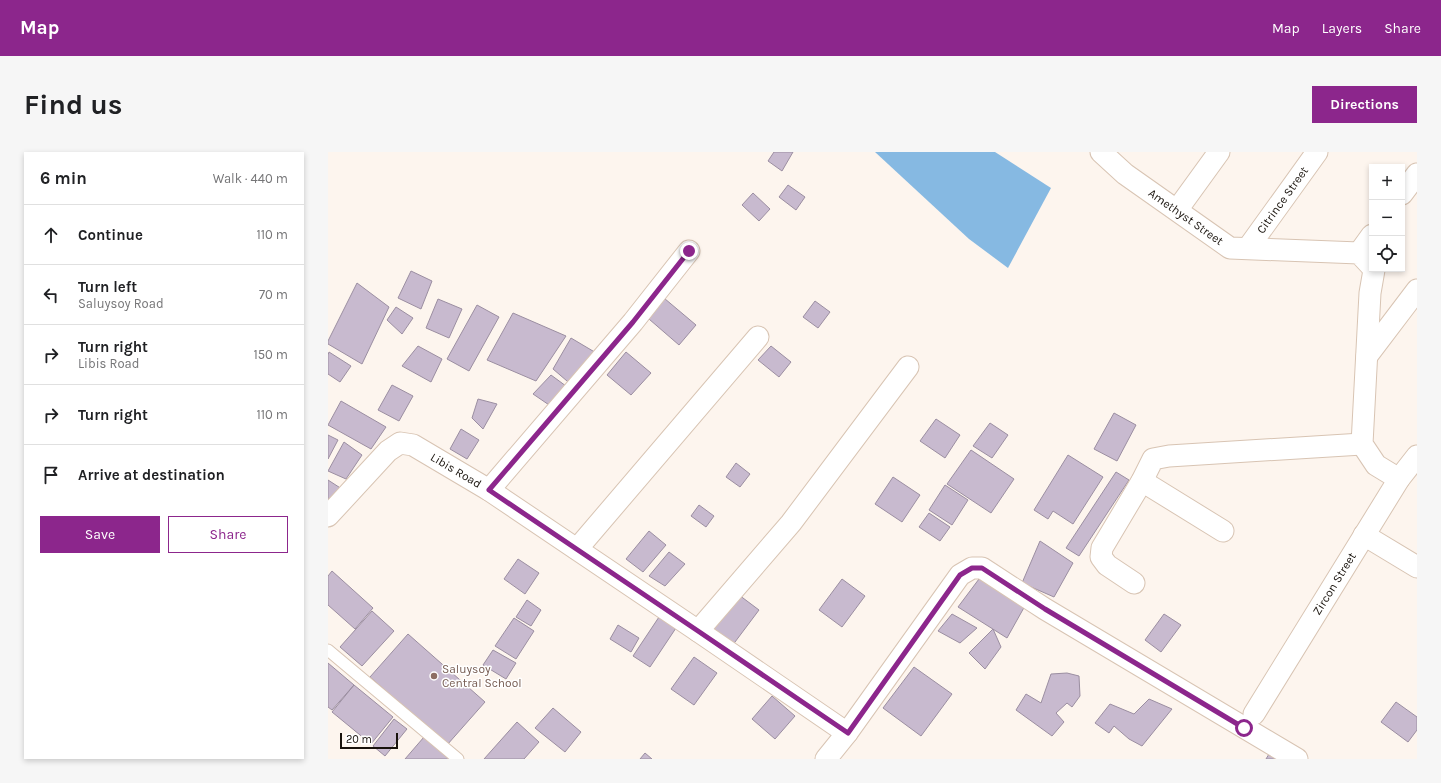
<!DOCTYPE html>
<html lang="en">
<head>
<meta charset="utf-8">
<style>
  :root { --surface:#fff; --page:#f6f6f6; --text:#202124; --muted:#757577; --line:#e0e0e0; --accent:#8c268c }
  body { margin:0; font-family:Karla,sans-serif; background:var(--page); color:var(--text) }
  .controls { position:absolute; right:12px; top:12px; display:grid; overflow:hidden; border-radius:0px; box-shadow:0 2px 6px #0003 }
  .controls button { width:36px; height:36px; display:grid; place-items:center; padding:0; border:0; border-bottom:1px solid var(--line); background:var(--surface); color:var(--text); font:20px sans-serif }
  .scale { position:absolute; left:12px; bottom:10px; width:58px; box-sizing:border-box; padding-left:4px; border:2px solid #18120c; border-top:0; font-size:11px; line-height:14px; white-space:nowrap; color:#18120c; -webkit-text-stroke:3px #fff; paint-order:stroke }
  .stop { position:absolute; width:12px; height:12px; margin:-9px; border:3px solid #8c268c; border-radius:50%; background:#fff }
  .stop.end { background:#8c268c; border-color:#fff; box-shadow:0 1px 4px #0008 }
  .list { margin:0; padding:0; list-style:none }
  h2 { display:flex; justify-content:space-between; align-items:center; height:52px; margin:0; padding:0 16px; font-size:17px }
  h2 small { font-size:13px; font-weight:400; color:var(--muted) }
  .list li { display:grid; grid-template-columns:26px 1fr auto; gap:12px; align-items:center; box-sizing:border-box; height:60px; padding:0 16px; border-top:1px solid var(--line) }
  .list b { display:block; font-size:15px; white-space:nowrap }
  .list p { margin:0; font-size:13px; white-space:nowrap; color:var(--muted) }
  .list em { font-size:13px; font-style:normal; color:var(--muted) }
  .actions { display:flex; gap:8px; padding:12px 16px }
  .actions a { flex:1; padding:9px 0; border:1px solid var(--accent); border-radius:0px; text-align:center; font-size:14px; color:var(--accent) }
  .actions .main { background:var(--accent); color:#fff }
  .icon { flex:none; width:22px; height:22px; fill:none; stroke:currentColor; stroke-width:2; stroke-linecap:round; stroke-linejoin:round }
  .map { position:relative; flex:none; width:1089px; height:607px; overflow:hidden; border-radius:0px }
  header { display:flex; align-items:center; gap:24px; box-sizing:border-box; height:56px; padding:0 20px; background:var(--accent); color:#fff }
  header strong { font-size:19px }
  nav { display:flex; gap:22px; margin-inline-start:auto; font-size:14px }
  .intro { display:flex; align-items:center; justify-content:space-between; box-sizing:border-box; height:96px; padding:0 24px }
  h1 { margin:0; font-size:28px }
  .button { padding:10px 18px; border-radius:0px; background:var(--accent); color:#fff; font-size:14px; font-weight:700 }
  main { display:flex; gap:24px; padding:0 24px }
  aside { flex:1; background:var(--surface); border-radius:0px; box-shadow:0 2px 6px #0003 }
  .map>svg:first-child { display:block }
</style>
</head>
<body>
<header>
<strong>Map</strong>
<nav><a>Map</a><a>Layers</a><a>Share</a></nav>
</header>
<div class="intro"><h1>Find us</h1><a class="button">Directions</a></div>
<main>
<aside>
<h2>6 min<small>Walk · 440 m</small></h2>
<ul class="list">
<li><svg class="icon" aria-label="ahead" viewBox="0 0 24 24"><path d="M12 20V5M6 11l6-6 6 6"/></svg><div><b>Continue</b></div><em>110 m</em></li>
<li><svg class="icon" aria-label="left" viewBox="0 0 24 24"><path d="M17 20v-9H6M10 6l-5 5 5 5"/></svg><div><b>Turn left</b><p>Saluysoy Road</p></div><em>70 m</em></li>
<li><svg class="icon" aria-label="right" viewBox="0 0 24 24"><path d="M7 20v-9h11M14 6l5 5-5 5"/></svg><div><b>Turn right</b><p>Libis Road</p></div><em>150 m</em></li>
<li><svg class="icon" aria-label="right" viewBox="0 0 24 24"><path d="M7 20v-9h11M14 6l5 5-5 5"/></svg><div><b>Turn right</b></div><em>110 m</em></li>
<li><svg class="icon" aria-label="arrive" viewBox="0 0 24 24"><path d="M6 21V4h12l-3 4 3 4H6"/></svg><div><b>Arrive at destination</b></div></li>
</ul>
<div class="actions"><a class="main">Save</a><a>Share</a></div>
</aside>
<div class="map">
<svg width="1089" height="607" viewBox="0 0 1089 607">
  <rect width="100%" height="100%" fill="#fdf5ee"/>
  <path fill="#86b9e2" d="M547 0H667L723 36 680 116 641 87Z"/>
  <path fill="#c8bacf" stroke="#9b8ea1" d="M446 0H465L454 19 440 9Z
    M460 33 477 45 468 58 451 45Z
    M425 41 442 57 431 69 414 53Z
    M83 119 104 129 93 157 70 146Z
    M29 131 61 155 34 212 0 192V189Z
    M330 141 368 173 351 193 314 161Z
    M110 147 134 157 121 186 98 176Z
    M487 149 502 160 490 176 475 165Z
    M149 153 171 165 141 219 119 207Z
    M68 155 85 166 74 182 59 168Z
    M185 161 238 184 208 229 159 208Z
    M243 186 275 205 246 235 225 217Z
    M90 194 114 207 103 230 74 214Z
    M443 194 463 210 451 225 430 208Z
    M1 200 23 214 12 230 0 222V203Z
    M298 200 323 221 303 243 279 223Z
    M223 223 242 237 227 257 205 242Z
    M64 233 85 244 71 269 50 258Z
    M150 247 169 252 155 277 144 266Z
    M13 249 58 275 43 297 0 273Z
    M786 261 808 273 789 309 766 297Z
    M608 267 632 283 617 306 592 289Z
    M662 271 680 283 664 306 645 294Z
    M133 277 151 288 139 307 122 297Z
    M0 283 10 288 0 307Z
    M16 290 34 303 18 327 0 319Z
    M643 298 686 327 663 361 619 332Z
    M740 303 775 325 745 372 725 359 720 367 706 358Z
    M408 311 422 322 412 335 398 325Z
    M788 320 801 328 751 404 738 396Z
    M565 325 592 343 574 370 547 352Z
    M0 328 17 339 0 359Z
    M617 333 640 348 624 373 601 358Z
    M371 353 386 364 378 375 363 364Z
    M601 361 622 375 612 389 591 375Z
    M321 379 338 393 315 420 298 407Z
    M712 389 745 411 726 445 694 431Z
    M341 400 357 412 337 434 321 424Z
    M190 407 211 421 197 442 176 427Z
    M4 419 45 456 27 477 0 453V424Z
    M514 427 537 444 514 475 491 458Z
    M651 427 698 452 679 486 630 455Z
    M411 443 431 458 404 494 384 478Z
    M199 448 213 458 203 474 188 465Z
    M44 459 66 479 34 514 12 495Z
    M624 462 649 476 632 491 610 479Z
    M836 462 853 473 833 500 817 488Z
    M331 465 348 476 322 515 305 504Z
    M186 466 206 479 188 507 167 494Z
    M290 473 311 486 303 500 282 487Z
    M665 477 673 495 657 517 641 501Z
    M80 482 157 550 119 593 42 525Z
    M165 498 188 511 178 527 155 513Z
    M366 505 389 521 366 553 343 537Z
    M0 511 26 533 4 558 0 555Z
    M586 515 624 542 593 584 555 556Z
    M739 521 751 524 752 544 744 555 739 551 728 561 736 570 724 584 688 558 698 542 713 551 723 522Z
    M26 533 65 565 43 592 4 560Z
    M444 544 467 564 447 587 424 567Z
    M821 547 844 557 814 594 801 587 786 574 781 581 767 571 782 552 806 562Z
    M1068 550 1089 565V578L1080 590 1053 570Z
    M225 556 253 580 237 600 207 576Z
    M66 567 79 577 57 604 45 594Z
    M189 570 211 590 196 607H156Z
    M96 585 122 607H77Z
    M317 601 324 607H312Z
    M941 602 950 607H938Z"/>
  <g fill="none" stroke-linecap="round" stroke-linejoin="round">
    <g stroke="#d8c4b3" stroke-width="13">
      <path id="lane" d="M0 498 130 607"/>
    </g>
    <g stroke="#d8c4b3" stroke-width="23">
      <g id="street">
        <path id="s1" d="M773 0 797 22 902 96 1031 101 1044 115"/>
        <path d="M1074 42 1089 22"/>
        <path d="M849 58 891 0"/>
        <path id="s2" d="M920 96 989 0"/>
        <path d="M1031 101 1044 83"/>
        <path d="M1045 117 1046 118 1042 141 1034 292 1048 313 1071 327"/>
        <path d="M1039 204 1089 138"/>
        <path d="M814 329 895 379"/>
        <path d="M161 338 305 170 361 99"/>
        <path id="s3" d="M0 364 60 299 72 291 85 293 161 338 370 479 519 581"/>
        <path d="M1036 383 1089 415"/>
        <path d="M249 397 430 185"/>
        <path d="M806 431 779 413 773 405 774 396 814 329 825 307 841 304 1034 292"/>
        <path d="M370 479 463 371 580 215"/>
        <path id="s4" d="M926 562 1071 327 1089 304"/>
        <path d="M498 607 519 581 632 423 644 416H654L717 457 969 607"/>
      </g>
    </g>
    <use href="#lane" stroke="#fff" stroke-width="11"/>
    <use href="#street" stroke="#fff" stroke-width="21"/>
  </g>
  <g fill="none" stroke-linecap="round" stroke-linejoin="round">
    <path stroke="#8c268c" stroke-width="5" d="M361 99 305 170 161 338 370 479 520 581 632 423 644 416H654L717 457 916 576"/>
  </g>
  <circle fill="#8d6e63" stroke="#fff" stroke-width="1.5" cx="106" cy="524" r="4"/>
  <g text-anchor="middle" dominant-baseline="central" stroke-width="3" stroke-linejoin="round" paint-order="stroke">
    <g font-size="12" fill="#18120c" stroke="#fff">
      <text stroke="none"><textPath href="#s2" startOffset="59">Citrince Street</textPath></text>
      <text stroke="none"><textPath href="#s1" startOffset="107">Amethyst Street</textPath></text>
      <text stroke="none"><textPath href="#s3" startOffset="166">Libis Road</textPath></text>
      <text stroke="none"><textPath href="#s4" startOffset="153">Zircon Street</textPath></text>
    </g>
    <g font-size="12" fill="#785e54" stroke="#fff" text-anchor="start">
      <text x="114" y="517">Saluysoy<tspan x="114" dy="14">Central School</tspan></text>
    </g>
  </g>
</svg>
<div class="controls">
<button>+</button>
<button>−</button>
<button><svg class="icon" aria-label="locate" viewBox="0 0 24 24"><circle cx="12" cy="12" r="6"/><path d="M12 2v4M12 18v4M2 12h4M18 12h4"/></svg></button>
</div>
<div class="scale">20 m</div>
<div class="stop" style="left:916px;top:576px"></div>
<div class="stop end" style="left:361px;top:99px"></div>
</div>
</main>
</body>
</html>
